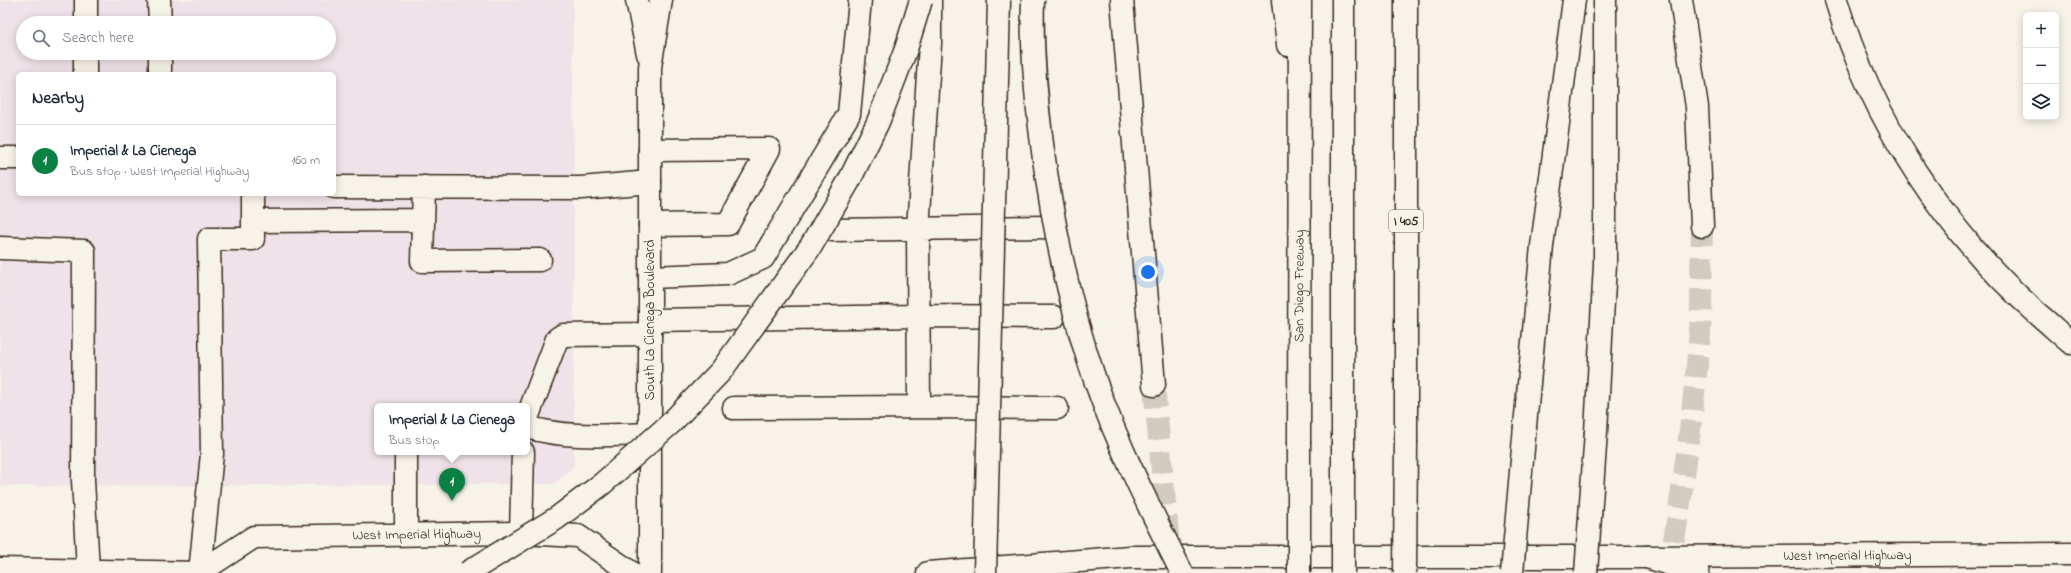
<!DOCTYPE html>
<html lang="en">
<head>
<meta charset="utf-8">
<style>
  :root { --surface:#fff; --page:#f6f6f7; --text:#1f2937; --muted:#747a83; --line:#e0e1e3; --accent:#0b8043 }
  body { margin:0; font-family:"Indie Flower",sans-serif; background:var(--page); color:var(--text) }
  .controls { position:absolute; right:12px; top:12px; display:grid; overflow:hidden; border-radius:6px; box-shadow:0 2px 10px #0003 }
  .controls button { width:36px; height:36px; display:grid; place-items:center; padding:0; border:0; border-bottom:1px solid var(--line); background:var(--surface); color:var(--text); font:20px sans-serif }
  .you { position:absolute; left:1148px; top:272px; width:14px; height:14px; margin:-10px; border:3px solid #fff; border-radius:50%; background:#1a73e8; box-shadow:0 0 0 6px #1a73e833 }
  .badge { display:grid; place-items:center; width:26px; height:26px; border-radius:50%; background:var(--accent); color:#fff; font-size:13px; font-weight:700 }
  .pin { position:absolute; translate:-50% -33px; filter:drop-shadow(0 1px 2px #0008) }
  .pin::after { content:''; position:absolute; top:21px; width:14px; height:12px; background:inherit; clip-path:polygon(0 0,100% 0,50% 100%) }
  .popup { position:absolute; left:374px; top:403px; width:156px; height:52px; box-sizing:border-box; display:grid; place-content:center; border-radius:6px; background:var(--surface); filter:drop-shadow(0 1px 3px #0005); font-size:13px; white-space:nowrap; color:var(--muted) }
  .popup b { font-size:15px; color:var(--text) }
  .popup::after { content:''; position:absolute; left:50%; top:100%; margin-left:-8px; border:8px solid transparent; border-top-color:var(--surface) }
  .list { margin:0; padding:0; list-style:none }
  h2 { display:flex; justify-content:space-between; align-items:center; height:52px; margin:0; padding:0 16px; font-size:17px }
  h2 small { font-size:13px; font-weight:400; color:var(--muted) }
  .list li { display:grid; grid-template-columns:26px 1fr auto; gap:12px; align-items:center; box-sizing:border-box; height:72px; padding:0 16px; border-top:1px solid var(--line) }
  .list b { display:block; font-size:15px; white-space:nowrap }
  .list p { margin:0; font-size:13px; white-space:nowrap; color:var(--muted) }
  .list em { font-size:13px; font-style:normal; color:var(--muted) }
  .icon { flex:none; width:22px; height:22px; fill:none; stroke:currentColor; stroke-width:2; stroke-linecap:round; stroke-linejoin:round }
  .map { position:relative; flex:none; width:2071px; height:573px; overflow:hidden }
  .search { position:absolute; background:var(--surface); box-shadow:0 2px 10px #0003; left:16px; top:16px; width:320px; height:44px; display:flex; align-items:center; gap:10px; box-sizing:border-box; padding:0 14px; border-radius:22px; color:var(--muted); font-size:15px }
  .panel { position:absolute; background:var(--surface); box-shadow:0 2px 10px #0003; left:16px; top:72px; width:320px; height:124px; border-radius:6px }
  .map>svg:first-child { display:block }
</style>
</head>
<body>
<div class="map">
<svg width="2071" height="573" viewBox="0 0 2071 573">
  <rect width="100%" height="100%" fill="#f7f3e8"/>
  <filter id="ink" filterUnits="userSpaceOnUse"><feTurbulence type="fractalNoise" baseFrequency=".025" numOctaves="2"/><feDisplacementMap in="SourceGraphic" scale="8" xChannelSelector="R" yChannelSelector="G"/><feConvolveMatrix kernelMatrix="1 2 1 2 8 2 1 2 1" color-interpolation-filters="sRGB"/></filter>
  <g filter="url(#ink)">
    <path fill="#efe2e8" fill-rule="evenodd" d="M0 0H573L574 466 554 484 0 486ZM23 23H329V53H23ZM18 74H334V194H18ZM377 406H527V452H377Z"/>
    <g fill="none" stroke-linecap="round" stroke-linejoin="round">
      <path stroke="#d1cbc0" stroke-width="22" stroke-dasharray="22 11" stroke-linecap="butt" d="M1154 385 1169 546
        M1668 573C1683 494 1693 413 1700 332 1702 297 1701 261 1702 226"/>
      <g stroke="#3b2a1e" stroke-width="25">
        <path id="minor" d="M159 0 160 23
          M86 23V0
          M160 53V74
          M85 74V53
          M650 150 769 149 728 224 650 225
          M0 158H18
          M334 187 581 188 650 182
          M424 187 422 261 540 260
          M254 221 423 220
          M832 230 1048 227
          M0 248 84 251 83 480 88 570
          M650 277 728 274 763 258 849 114 860 0
          M650 320 919 316 1054 317
          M919 407 1057 408
          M734 408 919 407 918 229 930 44V0
          M527 418 557 339 563 335 650 334
          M527 427C567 439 609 435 650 434
          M406 452V534
          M521 533 523 452
          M200 572 212 454 209 239H253V194"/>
      </g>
      <g stroke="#3b2a1e" stroke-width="25">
        <g id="major">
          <path d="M637 0 648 54"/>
          <path d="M0 569 201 573"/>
          <path id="s1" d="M200 572 254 537 521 533 578 536 632 573"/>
          <path d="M650 573V67L661 0"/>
          <path id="s2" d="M928 573 1130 557H1647L2071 554"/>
        </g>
      </g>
      <g stroke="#3b2a1e" stroke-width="25">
        <g id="highway">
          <path d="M1122 0 1154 385"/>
          <path d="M1283 0 1288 45"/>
          <path d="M1343 0V442"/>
          <path d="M1681 0 1697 107 1702 226"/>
          <path d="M1836 0C1872 121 1945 232 2039 315 2050 324 2060 334 2071 343"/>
          <path d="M1525 426 1542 246 1574 0"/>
          <path d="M1596 432 1605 264V0"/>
          <path id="s3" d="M1299 441 1300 0"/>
          <path d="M1406 441V0"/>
          <path d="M1647 557 1698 573"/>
        </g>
      </g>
      <use href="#minor" stroke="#f7f3e8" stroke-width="22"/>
      <use href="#major" stroke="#f7f3e8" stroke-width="22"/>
      <use href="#highway" stroke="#f7f3e8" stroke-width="22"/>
      <g stroke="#3b2a1e" stroke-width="25" stroke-linecap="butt">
        <path id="highway-bridge" d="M1033 0C1031 53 1037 107 1044 159 1055 235 1071 311 1096 383 1119 448 1151 511 1182 573
          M1299 441V573
          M1343 442V573
          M467 573 557 518 602 484 670 424 721 371 811 246 849 181 878 122 906 49 921 0
          M985 573 999 0
          M1405 573 1406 441
          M1512 573 1525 426
          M1586 573 1596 432"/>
      </g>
      <use href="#highway-bridge" stroke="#f7f3e8" stroke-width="22"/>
    </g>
  </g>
  <g text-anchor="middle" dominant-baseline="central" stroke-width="3.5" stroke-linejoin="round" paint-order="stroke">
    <rect fill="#f7f3e8" stroke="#73665b" stroke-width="1" x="1389" y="210" width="34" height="22" rx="3"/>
    <g font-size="13" font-weight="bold" fill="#3b2a1e">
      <text x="1406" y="221">I 405</text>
    </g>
    <g font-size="14" fill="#3b2a1e" stroke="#f7f3e8">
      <text stroke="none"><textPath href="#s3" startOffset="155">San Diego Freeway</textPath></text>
      <text transform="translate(650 320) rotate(-90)">South La Cienega Boulevard</text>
      <text stroke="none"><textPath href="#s1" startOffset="227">West Imperial Highway</textPath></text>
      <text stroke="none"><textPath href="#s2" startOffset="920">West Imperial Highway</textPath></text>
    </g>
  </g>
</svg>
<div class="controls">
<button>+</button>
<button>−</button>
<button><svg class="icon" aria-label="layers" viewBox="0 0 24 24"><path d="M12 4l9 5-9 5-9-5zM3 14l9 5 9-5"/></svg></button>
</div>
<div class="you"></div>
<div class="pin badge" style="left:452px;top:501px">1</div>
<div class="popup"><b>Imperial &amp; La Cienega</b>Bus stop</div>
<div class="search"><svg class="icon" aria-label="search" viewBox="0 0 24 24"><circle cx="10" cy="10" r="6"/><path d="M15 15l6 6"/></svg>Search here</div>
<section class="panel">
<h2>Nearby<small></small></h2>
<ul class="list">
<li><span class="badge">1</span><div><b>Imperial &amp; La Cienega</b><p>Bus stop · West Imperial Highway</p></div><em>160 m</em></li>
</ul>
</section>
</div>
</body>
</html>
